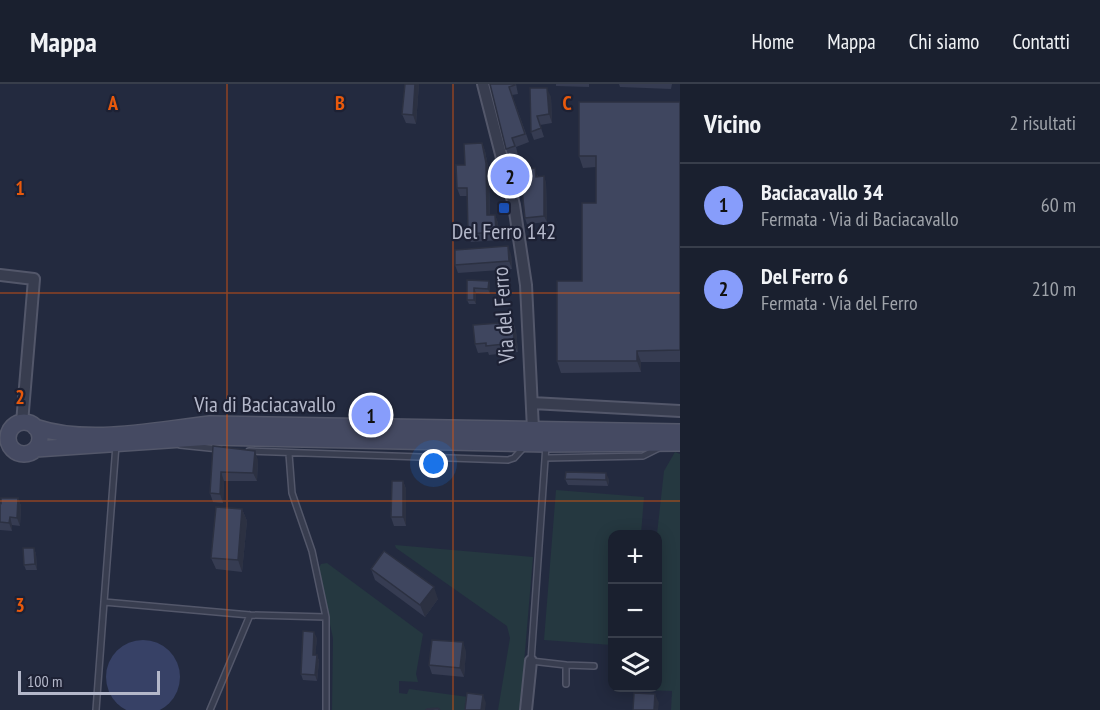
<!DOCTYPE html>
<html lang="it">
<head>
<meta charset="utf-8">
<style>
  :root { --surface:#1a202f; --page:#232837; --text:#f1f3f6; --muted:#9fa3aa; --line:#383e4b; --accent:#879dfb }
  body { margin:0; font-family:"PT Sans Narrow",sans-serif; background:var(--page); color:var(--text) }
  .controls { position:absolute; right:18px; bottom:18px; display:grid; overflow:hidden; border-radius:12px; box-shadow:0 3px 15px #0003 }
  .controls button { width:54px; height:54px; display:grid; place-items:center; padding:0; border:0; border-bottom:2px solid var(--line); background:var(--surface); color:var(--text); font:30px sans-serif }
  .scale { position:absolute; left:18px; bottom:15px; width:142px; box-sizing:border-box; padding-left:6px; border:3px solid #b4b8ca; border-top:0; font-size:16px; line-height:21px; white-space:nowrap; color:#b4b8ca; -webkit-text-stroke:4px #1d2134; paint-order:stroke }
  .you { position:absolute; left:434px; top:380px; width:21px; height:21px; margin:-15px; border:4px solid #fff; border-radius:50%; background:#1a73e8; box-shadow:0 0 0 9px #1a73e833 }
  .badge { display:grid; place-items:center; width:39px; height:39px; border-radius:50%; background:var(--accent); color:#111; font-size:20px; font-weight:700 }
  .pin { position:absolute; translate:-50% -50%; border:3px solid #fff; box-shadow:0 2px 6px #0006 }
  .list { margin:0; padding:0; list-style:none }
  h2 { display:flex; justify-content:space-between; align-items:center; height:78px; margin:0; padding:0 24px; font-size:26px }
  h2 small { font-size:20px; font-weight:400; color:var(--muted) }
  .list li { display:grid; grid-template-columns:39px 1fr auto; gap:18px; align-items:center; box-sizing:border-box; height:84px; padding:0 24px; border-top:2px solid var(--line) }
  .list b { display:block; font-size:22px; white-space:nowrap }
  .list p { margin:0; font-size:20px; white-space:nowrap; color:var(--muted) }
  .list em { font-size:20px; font-style:normal; color:var(--muted) }
  .icon { flex:none; width:33px; height:33px; fill:none; stroke:currentColor; stroke-width:2; stroke-linecap:round; stroke-linejoin:round }
  .map { position:relative; flex:none; width:680px; height:626px; overflow:hidden }
  header { display:flex; align-items:center; gap:36px; box-sizing:border-box; height:84px; padding:0 30px; background:var(--surface); border-bottom:2px solid var(--line) }
  header strong { font-size:28px }
  nav { display:flex; gap:33px; margin-inline-start:auto; font-size:21px }
  main { display:flex }
  aside { flex:1; background:var(--surface) }
  .map>svg:first-child { display:block }
</style>
</head>
<body>
<header>
<strong>Mappa</strong>
<nav><a>Home</a><a>Mappa</a><a>Chi siamo</a><a>Contatti</a></nav>
</header>
<main>
<div class="map">
<svg width="680" height="626" viewBox="0 0 680 626">
  <rect width="100%" height="100%" fill="#232a3f"/>
  <path fill="#253840" d="M675 368 680 370V626H671L672 607 643 606V604H658L657 450 664 387Z
    M556 406 644 413 641 450H612V561L544 556Z
    M395 461 533 473 520 626H498L510 554 507 542 396 464Z
    M327 479 423 550 416 590 418 598 399 597V609L407 610 409 605 468 613 469 626H332L333 554 318 486 321 480Z"/>
  <path fill="#374166" d="M106 593a37 37 0 1 1 74 0a37 37 0 1 1-74 0Z"/>
  <g fill="none" stroke-linecap="round" stroke-linejoin="round">
    <g stroke="#53576a" stroke-width="8">
      <path id="lane" d="M180 361 219 365
        M546 361 531 577 566 581V600
        M249 367 508 376 514 374 525 362
        M289 370 292 409 312 467 326 533V626
        M546 374 643 372 659 364
        M104 518 116 361
        M566 581 594 582
        M96 626 104 518 250 531 326 533
        M210 626 250 531"/>
    </g>
    <g stroke="#53576a" stroke-width="14">
      <path id="street" d="M483 0 514 121 526 201 533 345
        M0 191 34 195 22 339
        M532 319 680 327
        M526 626 531 577"/>
    </g>
    <g stroke="#53576a" stroke-width="18">
      <path id="secondary" d="M8 354a16 16 0 1 1 32 0a16 16 0 1 1-32 0Z
        M35 343C89 361 154 346 210 340L680 348
        M36 365 212 353 546 360 680 359"/>
    </g>
    <use href="#lane" stroke="#383d4f" stroke-width="5"/>
    <use href="#street" stroke="#383d4f" stroke-width="10"/>
    <use href="#secondary" stroke="#454a62" stroke-width="15"/>
  </g>
  <path fill="#363c52" d="M405 0H419L416 40 406 39 402 30Z
    M490 0H516L518 10 512 11 529 58 516 63 518 71 510 74 506 65Z
    M556 0H589V3L556 2Z
    M619 0H672L671 5 620 3Z
    M530 4 551 13 552 39 540 41 544 53 534 56 531 48Z
    M680 18V278H641V288L561 289 557 277 582 197 596 119V83L583 84 579 72Z
    M482 59 485 67 489 88 490 131H495L498 139 499 156 471 158 468 150 467 112H460L457 104 465 81Z
    M538 90V93L546 98 547 138 527 140 525 134Z
    M511 170 512 185 458 189 455 181Z
    M467 196 489 197 490 202V210L476 209V220H469L467 216Z
    M513 238 516 247 518 268 489 271 488 268 478 269 475 260Z
    M213 362 258 376 257 397H224L223 419 213 418 210 409Z
    M565 395H609L608 402 568 401Z
    M403 397 406 405V442H394L391 433Z
    M18 414 21 422 20 442 12 441V447L0 446V418Z
    M242 425 247 437 242 488 216 485 211 474Z
    M34 464 36 470 37 486H26L24 481Z
    M371 485 438 515 425 533 375 496Z
    M317 554 315 571H317L319 577 317 597 303 596 301 590Z
    M466 567 464 593 432 590 429 581Z"/>
  <path fill="#2c3142" d="M415 0H419L416 40 413 31Z
    M547 4 551 13 552 39 549 30Z
    M482 59 485 67 489 88 490 140 487 131Z
    M544 92 546 98 547 138 544 132Z
    M495 131 498 139 499 156 496 148Z
    M508 162 511 170 512 185 509 177Z
    M489 197 490 202V210L488 205Z
    M474 204 476 209V220L474 216Z
    M513 238 516 247 518 268 514 259Z
    M637 267 641 278V288L637 277Z
    M255 367 258 376 257 397 253 389Z
    M221 388 224 397 223 419 220 410Z
    M606 389 609 395 608 402 606 396Z
    M403 397 406 405V442L403 433Z
    M18 414 21 422 20 442 17 434Z
    M242 425 247 437 242 488 238 476Z
    M10 433 12 441V447L9 439Z
    M34 464 36 470 37 486 35 480Z
    M434 503 438 515 425 533 420 521Z
    M314 548 317 554 315 577 313 571Z
    M463 558 466 567 464 593 460 584Z
    M317 571 319 577 317 597 315 591Z
    M655 610 659 619 658 626H654Z
    M483 611 486 619 485 626H481Z"/>
  <path fill="#3f465f" stroke="#2c3142" stroke-width="1.5" d="M405 0H415L413 31 402 30Z
    M490 0H515V1L509 3 525 50 512 54 515 62 506 65Z
    M530 4H547L549 30 537 32 541 44 531 48Z
    M579 18H680V266L637 267V277H557V197H582V119H596V72H579Z
    M482 59 486 79 487 131H495L496 148 468 150 467 104H457L456 81H465L464 60Z
    M535 84 536 93 544 92V132L525 134 520 86Z
    M508 162 509 177 455 181V166Z
    M467 196 489 197 488 205 474 204V216H467Z
    M513 238 514 259 486 262V259L475 260 473 241Z
    M213 362 255 367 253 389 221 388 220 410 210 409Z
    M566 388 606 389V396L565 395Z
    M392 397H403V433H391Z
    M1 414H18L17 434 10 433 9 439 0 438V418L1 419Z
    M216 423 242 425 238 476 211 474Z
    M23 464H34L35 480 24 481Z
    M384 467 434 503 420 521 371 485Z
    M303 547 314 548 313 571H317L315 591 301 590Z
    M432 556 463 558 460 584 429 581Z
    M610 578H612V593H610Z
    M467 609 483 611 481 626H465Z
    M634 609 655 610 654 626H633Z
    M438 624 440 626H426L427 625Z"/>
  <path fill="none" stroke="#e8590c" stroke-width="1.5" stroke-opacity="0.55" d="M227 0V626M453 0V626M0 209H680M0 417H680"/>
  <rect fill="#1a4fb4" stroke="#1d2134" stroke-width="2" x="498" y="118" width="12" height="12" rx="3"/>
  <g text-anchor="middle" dominant-baseline="central" stroke-width="4.5" stroke-linejoin="round" paint-order="stroke">
    <g font-size="22" fill="#b4b8ca" stroke="#1d2134">
      <text x="504" y="147">Del Ferro 142</text>
    </g>
    <g font-size="22" fill="#b4b8ca" stroke="#1d2134">
      <text transform="translate(503 231) rotate(-94)">Via del Ferro</text>
      <text x="265" y="320">Via di Baciacavallo</text>
    </g>
  </g>
  <g font-size="20" text-anchor="middle" font-weight="bold" fill="#e8590c" stroke="#1d2134" stroke-width="4.5" stroke-linejoin="round" paint-order="stroke">
    <text x="113" y="26">A</text>
    <text x="340" y="26">B</text>
    <text x="567" y="26">C</text>
    <text x="20" y="111">1</text>
    <text x="20" y="320">2</text>
    <text x="20" y="528">3</text>
  </g>
</svg>
<div class="controls">
<button>+</button>
<button>−</button>
<button><svg class="icon" aria-label="layers" viewBox="0 0 24 24"><path d="M12 4l9 5-9 5-9-5zM3 14l9 5 9-5"/></svg></button>
</div>
<div class="scale">100 m</div>
<div class="you"></div>
<div class="pin badge" style="left:371px;top:331px">1</div>
<div class="pin badge" style="left:510px;top:92px">2</div>
</div>
<aside>
<h2>Vicino<small>2 risultati</small></h2>
<ul class="list">
<li><span class="badge">1</span><div><b>Baciacavallo 34</b><p>Fermata · Via di Baciacavallo</p></div><em>60 m</em></li>
<li><span class="badge">2</span><div><b>Del Ferro 6</b><p>Fermata · Via del Ferro</p></div><em>210 m</em></li>
</ul>
</aside>
</main>
</body>
</html>
